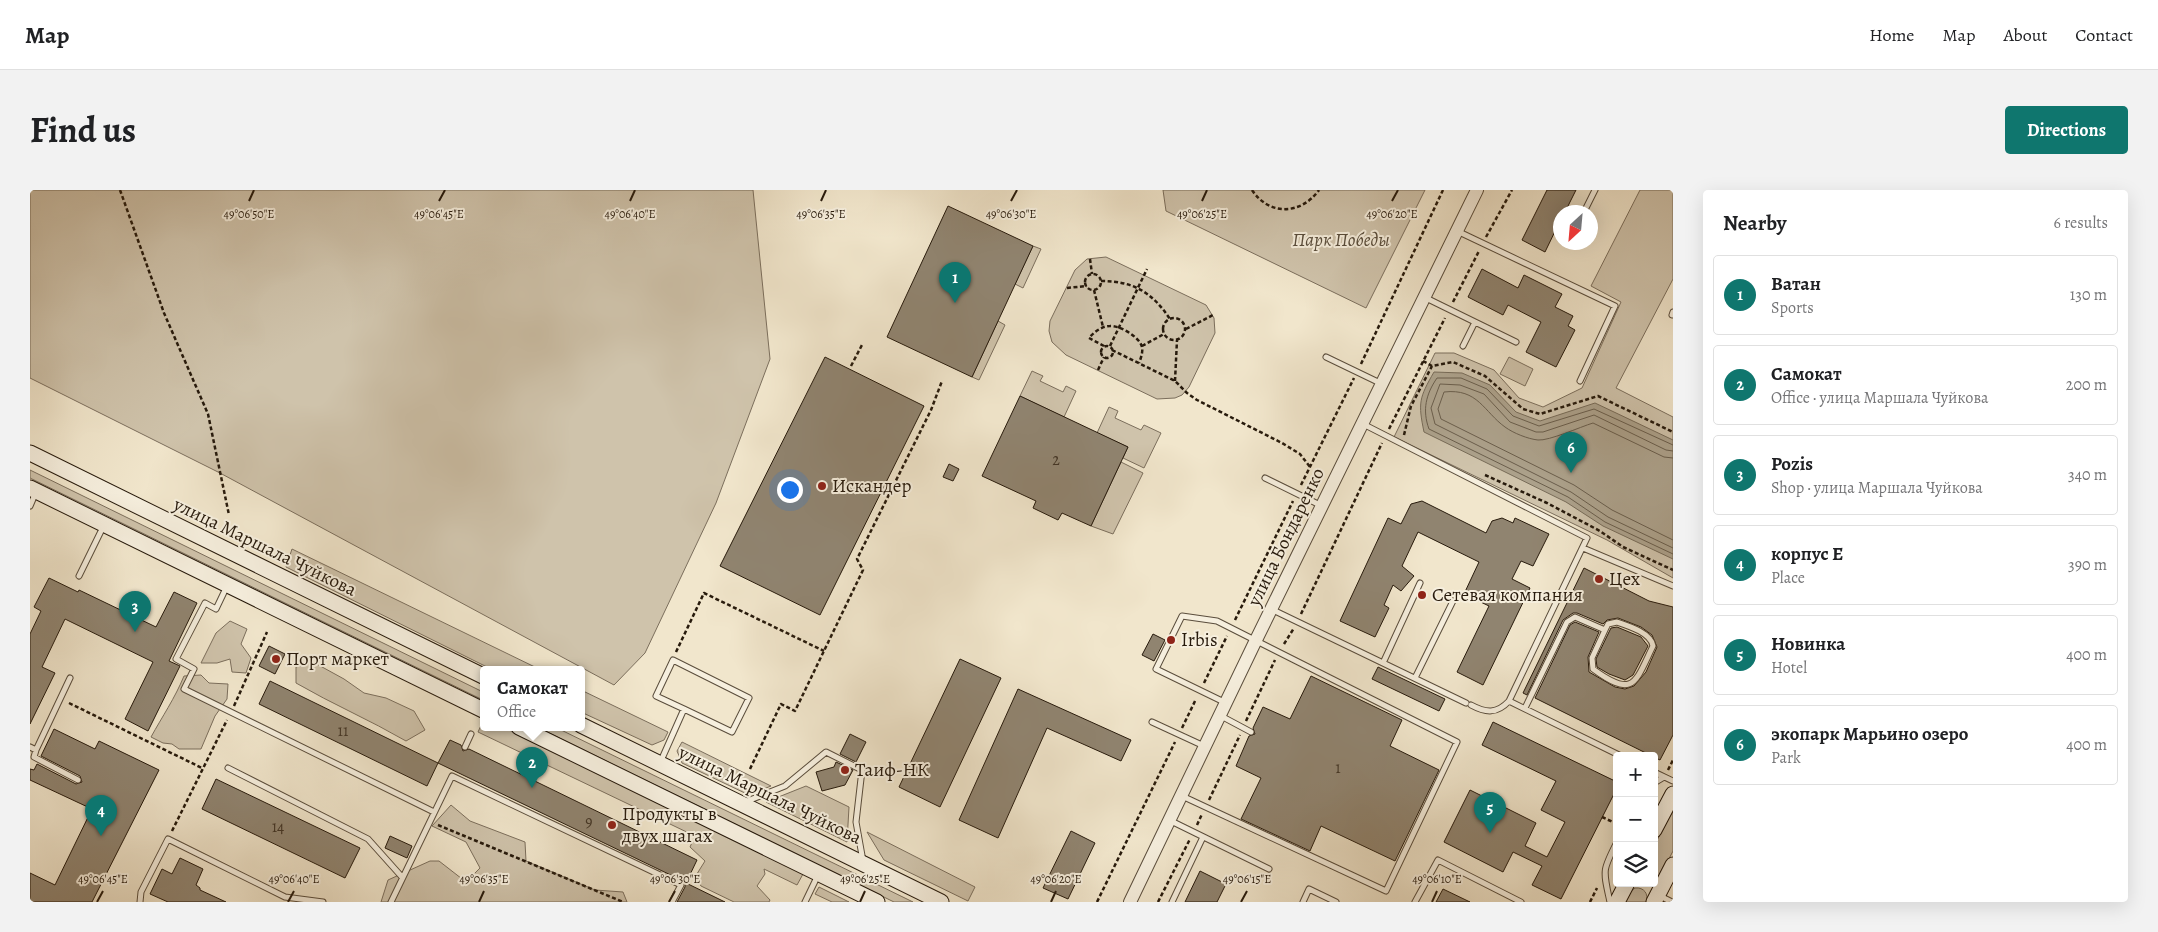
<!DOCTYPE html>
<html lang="en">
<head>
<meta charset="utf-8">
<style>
  :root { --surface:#fff; --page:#f2f2f2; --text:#202124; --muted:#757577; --line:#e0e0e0; --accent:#0f766e }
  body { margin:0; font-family:Alegreya,serif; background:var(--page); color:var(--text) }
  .controls { position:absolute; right:15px; bottom:15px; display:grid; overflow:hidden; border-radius:5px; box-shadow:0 5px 20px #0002 }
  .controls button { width:45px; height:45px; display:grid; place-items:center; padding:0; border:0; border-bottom:1px solid var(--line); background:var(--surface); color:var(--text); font:25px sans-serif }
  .compass { position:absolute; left:1523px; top:15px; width:45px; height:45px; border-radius:50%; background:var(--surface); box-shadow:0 5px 20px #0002; rotate:206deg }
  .you { position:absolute; left:759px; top:299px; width:18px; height:18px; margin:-12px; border:4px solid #fff; border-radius:50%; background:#1a73e8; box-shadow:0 0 0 8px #1a73e833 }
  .badge { display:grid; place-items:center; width:32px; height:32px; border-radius:50%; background:var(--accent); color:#fff; font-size:16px; font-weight:700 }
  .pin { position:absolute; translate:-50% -41px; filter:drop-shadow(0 1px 2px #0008) }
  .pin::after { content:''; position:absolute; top:26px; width:18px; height:15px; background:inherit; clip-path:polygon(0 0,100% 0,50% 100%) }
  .popup { position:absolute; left:450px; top:476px; width:105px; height:65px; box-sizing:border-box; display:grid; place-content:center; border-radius:5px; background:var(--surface); filter:drop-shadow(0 1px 4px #0005); font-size:16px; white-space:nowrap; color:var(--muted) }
  .popup b { font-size:19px; color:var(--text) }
  .popup::after { content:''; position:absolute; left:50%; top:100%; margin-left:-10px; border:10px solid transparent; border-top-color:var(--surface) }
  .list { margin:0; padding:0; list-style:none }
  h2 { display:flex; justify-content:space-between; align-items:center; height:65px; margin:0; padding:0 20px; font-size:21px }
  h2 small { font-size:16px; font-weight:400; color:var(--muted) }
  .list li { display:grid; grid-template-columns:32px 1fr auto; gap:15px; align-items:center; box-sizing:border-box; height:80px; margin:0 10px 10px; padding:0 10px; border:1px solid var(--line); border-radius:5px }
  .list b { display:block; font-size:19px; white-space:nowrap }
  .list p { margin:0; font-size:16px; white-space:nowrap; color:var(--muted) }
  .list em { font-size:16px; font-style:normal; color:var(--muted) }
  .icon { flex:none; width:28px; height:28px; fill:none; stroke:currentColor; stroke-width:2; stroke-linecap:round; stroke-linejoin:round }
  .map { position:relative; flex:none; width:1643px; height:712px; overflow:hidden; border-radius:5px }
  header { display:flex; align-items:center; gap:30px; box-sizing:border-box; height:70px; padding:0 25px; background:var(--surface); border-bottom:1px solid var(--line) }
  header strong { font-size:24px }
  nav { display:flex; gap:28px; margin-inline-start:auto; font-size:18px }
  .intro { display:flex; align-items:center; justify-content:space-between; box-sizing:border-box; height:120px; padding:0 30px }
  h1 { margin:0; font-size:35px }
  .button { padding:12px 22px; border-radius:5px; background:var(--accent); color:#fff; font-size:18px; font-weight:700 }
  main { display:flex; gap:30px; padding:0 30px }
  aside { flex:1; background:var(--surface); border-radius:5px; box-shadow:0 5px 20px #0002 }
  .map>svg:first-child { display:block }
</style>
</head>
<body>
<header>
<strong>Map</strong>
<nav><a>Home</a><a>Map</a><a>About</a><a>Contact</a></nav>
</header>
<div class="intro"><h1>Find us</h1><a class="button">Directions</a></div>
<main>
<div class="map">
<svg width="1643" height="712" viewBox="0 0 1643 712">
  <rect width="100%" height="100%" fill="#f1e6cc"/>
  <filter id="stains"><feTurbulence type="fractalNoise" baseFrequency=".004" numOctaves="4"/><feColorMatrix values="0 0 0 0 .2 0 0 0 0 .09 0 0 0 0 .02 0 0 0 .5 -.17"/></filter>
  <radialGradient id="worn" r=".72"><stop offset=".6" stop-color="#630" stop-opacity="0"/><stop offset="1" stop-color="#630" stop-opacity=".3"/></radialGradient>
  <path fill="#cfc3ab" stroke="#7b6e5c" d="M0 0H723L740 169 686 313 615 463 584 495 190 283 0 188Z
    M1133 0H1395L1336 118 1136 21Z
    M1610 0H1643V89L1586 198 1643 227V388L1577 350 1364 247 1405 163H1424L1464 180 1489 208 1513 217 1552 198 1591 112 1561 96Z
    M1003 56 1011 59 993 98 985 94Z
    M1076 67 1176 115 1184 128 1185 143 1159 197 1152 205 1145 208 1127 209 1036 165 1022 152 1019 141 1020 131 1045 80 1057 69Z
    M968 131 975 135 949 190 942 187Z
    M1479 167 1503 179 1495 196 1470 184Z
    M1002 181 1013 186 1010 191 1033 202 1036 196 1046 201 1034 227 990 206Z
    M1079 217 1088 221 1085 228 1111 240 1114 235 1131 243 1114 278 1093 268 1098 257 1067 243Z
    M1091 272 1113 283 1083 344 1061 336Z
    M0 280 453 502V510L0 288Z
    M262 359 509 479H461L256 377Z
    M200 431 217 439 211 454 221 468 216 483 202 482 200 469 187 473H171L186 443Z
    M283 472 314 489 334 503 356 508 384 521 395 540 376 551C340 530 302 514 266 493V477Z
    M171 485 179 493 198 494 197 509 185 526 171 559H149L142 554 133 553 121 547C132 527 145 508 154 486Z
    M551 500 638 542 634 550 622 555 551 522Z
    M453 531V537H473L773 684 767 695 734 679 735 684 727 696 740 710 739 712H704L671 696 665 687 675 671 660 657 665 646 448 542Z
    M507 537H525L883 712H864Z
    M652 552 741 596 719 605 652 573 647 561Z
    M776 596 819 617 817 652 736 612Z
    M421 615 440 631 495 652 496 671 565 700 593 702 597 712H351L358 690 400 671H409L436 692 450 678 436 652 402 636Z
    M1643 620V661L1626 694 1624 656Z
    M837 642 945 697 938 711 854 670Z
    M789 697 819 712H802L785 704Z
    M1605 698C1614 697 1619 704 1616 712H1595L1601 701Z"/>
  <path fill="#aca18b" stroke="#776b58" d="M1404 182 1432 183 1460 195 1486 222 1510 231 1565 213 1643 250V369L1573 336 1536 312 1394 242C1388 213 1389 208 1404 182Z"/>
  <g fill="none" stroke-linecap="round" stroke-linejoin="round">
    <path stroke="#6a5e4c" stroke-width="1" d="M1643 255 1564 219 1509 236 1483 226 1457 199 1431 188H1407C1396 204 1392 220 1399 239L1538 307 1575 332 1643 364
      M1643 261 1636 260 1564 225 1513 242H1506L1480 232 1454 204 1430 195 1410 194 1401 218 1405 234 1541 302 1578 327 1643 358
      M1643 268 1634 267 1563 233C1550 237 1519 251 1508 250 1498 249 1483 243 1475 237 1454 222 1448 198 1414 202L1408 219 1411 229 1544 295 1582 320 1643 350"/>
  </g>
  <path fill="#908470" stroke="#271a0c" d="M1517 0H1546L1535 22H1530V31L1515 62 1492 50Z
    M918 16 1003 56 942 187 857 147Z
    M1452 79 1488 98 1494 85 1532 104 1525 117 1543 126 1538 136 1545 140 1526 177 1496 162 1511 132 1478 115 1473 125 1438 107Z
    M795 167 894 216 790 425 690 376Z
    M990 206 1098 257 1061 336 1032 323 1028 330 1003 318 1006 311 952 286Z
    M919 274 929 279 923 291 913 287Z
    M1392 311 1456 343 1462 331 1472 328 1483 333 1485 328 1519 344 1503 376 1491 371 1482 389 1500 398 1453 495 1427 482 1459 416 1434 404 1449 372 1388 342 1372 376 1384 386 1371 401 1363 395 1354 415 1359 418 1345 447 1310 431 1358 328 1371 334 1381 314Z
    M1554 378 1619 411 1643 417V545L1630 570 1505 508 1540 435 1545 432 1569 442 1558 467 1559 482 1585 497 1595 499 1604 496 1616 482 1627 457 1622 445 1611 437 1588 428 1577 430 1573 434 1547 423H1543L1533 430 1497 505 1493 503Z
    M19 388 48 402 49 400 126 437 144 402 167 413 139 471 150 476 118 541 95 529 123 472 35 429 12 477 25 483 0 534V444L11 421 4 417Z
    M1587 437 1611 447 1618 456 1603 485 1595 490 1579 484 1567 477 1566 469 1579 442 1581 438Z
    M1123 444 1135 450 1124 471 1112 465Z
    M239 456 255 464 245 484 229 476Z
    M930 469 971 488 910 617 869 597Z
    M1348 477 1415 509 1409 521 1342 489Z
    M1281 486 1372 530 1360 556 1409 580 1365 671 1291 636 1280 661 1211 629 1231 588 1206 576 1219 546 1225 544 1223 538 1233 517 1260 529Z
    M240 491 408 573 397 596 229 514Z
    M988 499 1101 550 1091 571 1017 538 968 648 929 630Z
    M1463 532 1587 592V598L1531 709 1502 695 1512 676 1483 662 1473 682 1414 652 1440 600 1506 633 1495 656 1517 667 1535 632 1511 620 1526 591 1452 555Z
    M24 539 65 559 69 551 129 580 62 712H0V683L25 695 62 619 0 590V579L4 580 7 574 46 594 52 592 50 586 11 566Z
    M820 544 836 552 826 572 810 564Z
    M420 550 431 555 433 561 439 559 667 670 656 693 695 712H647L655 697V693L653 691 408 573Z
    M806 572 823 580 815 595 792 601 786 582 804 577Z
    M186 589 330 658 315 688 172 619Z
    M1041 641 1065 653 1038 709 1013 698Z
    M360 646 382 656 377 668 355 658Z
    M150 668 173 679 166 695 170 698V700L196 712H138L120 704 132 679 142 684Z
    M1170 681 1196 694 1187 712H1155Z
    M1413 699 1440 712H1406Z"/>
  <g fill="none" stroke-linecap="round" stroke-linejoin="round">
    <g stroke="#5a4d3c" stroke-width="7">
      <path id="service" d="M1554 22 1565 0
        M1427 41 1585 116 1550 191
        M1396 108 1445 132 1433 156
        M1642 125 1643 122
        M1445 132 1486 152
        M1296 167 1350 193
        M1333 234 1557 348 1479 511C1467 524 1456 523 1441 515
        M1235 288 1292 316
        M0 316 6 302
        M1553 358 1643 396
        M49 386 74 335
        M197 396 186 419 175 413 146 469 164 479 154 499 404 622
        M1243 420 1436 513
        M1353 473 1390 393
        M1385 488 1423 411
        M1479 511 1591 566
        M1495 518 1537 432 1545 427 1575 440 1562 468 1563 479C1604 509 1605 493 1623 456 1621 443 1599 436 1587 432L1578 434 1575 440
        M1191 526 1221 542
        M1122 532 1174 556
        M0 557 6 560 40 488
        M435 557 441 544
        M6 560 4 567 48 590
        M630 573 654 519 702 542 719 508 643 470 626 506 654 519
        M198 578 338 649 372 687
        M1624 582 1643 591
        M1624 593 1634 587
        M1152 606 1356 701 1427 552 1187 431 1152 426 1126 479 1194 512
        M715 612 755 596 796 562 832 580 826 632 833 671
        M1141 631 1239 679
        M1630 706 1642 712
        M110 712 111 702 138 649 255 707 293 712
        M361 712 422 586 651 695 642 712
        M775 712 788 685
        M1142 712 1173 647
        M1273 712 1279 699 1306 712
        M1385 712 1408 670 1491 712
        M1580 712C1573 680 1572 681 1587 652"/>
    </g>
    <g stroke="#5a4d3c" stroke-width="14">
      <path id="tertiary" d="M1100 712 1226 450 1447 0"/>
    </g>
    <g stroke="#271a0c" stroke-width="17">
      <path id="secondary" d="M0 263 453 486
        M0 298 453 520
        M551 535 911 712
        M489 537 847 712
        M1624 640 1643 604
        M1587 712 1597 693
        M1624 712 1643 675"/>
    </g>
    <path stroke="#271a0c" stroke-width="2.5" stroke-dasharray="4 2.5" stroke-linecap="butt" d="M90 0 134 123 178 224 199 325
      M1222 0C1239 26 1271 25 1289 0
      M1456 47 1482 0
      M1060 69 1062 84
      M1055 92a8 8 0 1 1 16 0a8 8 0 1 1-16 0Z
      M1071 91C1103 91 1122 102 1140 129
      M1037 98 1057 96
      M1064 100 1073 137
      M1423 112 1449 61
      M1133 139a11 11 0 1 1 22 0a11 11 0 1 1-22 0Z
      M1156 139 1183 125
      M1074 156 1059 148C1064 142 1072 136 1080 136 1089 135 1110 147 1112 157 1113 162 1111 168 1109 173
      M1080 156 1117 79
      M1112 156 1134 144
      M1071 162a6 6 0 1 1 12 0a6 6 0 1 1-12 0Z
      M1082 160 1145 191 1157 203 1167 210 1252 253 1270 264 1280 277
      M1393 171 1402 176 1423 172 1455 186 1493 219 1510 224 1568 206 1643 242
      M1331 174 1413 0
      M821 176 833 153
      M1068 180 1074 167
      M1145 191 1147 150
      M1359 239 1415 128
      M1374 245 1381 216 1402 176
      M1455 285 1517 313 1570 341 1593 357 1643 380
      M1271 295 1324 188
      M1271 424 1352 253
      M1205 430 1263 311
      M1254 454 1264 438
      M646 462 674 403 794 461
      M1174 493 1197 446
      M39 513 172 578
      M204 516 237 442
      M1216 531 1245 470
      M1152 538 1166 509
      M720 579 751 514 765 521 833 380 827 369 901 220 912 191
      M1638 580 1643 570
      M1179 610 1210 545
      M1572 627 1587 634
      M408 635 593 712
      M1167 635 1172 624
      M142 641 197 530
      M1067 712 1145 552
      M1128 712 1160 649
      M1560 712 1567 698"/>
    <use href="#service" stroke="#f6efde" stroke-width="5"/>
    <use href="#tertiary" stroke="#f6efde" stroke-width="12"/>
    <use href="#secondary" stroke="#f6efde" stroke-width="15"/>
  </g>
  <path fill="none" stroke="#271a0c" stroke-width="2" d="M219 11 224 0M409 11 415 0M600 11 605 0M791 11 796 0M981 11 987 0M1172 11 1177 0M1362 11 1368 0M67 712 73 701M258 712 264 701M449 712 454 701M639 712 645 701M830 712 835 701M1021 712 1026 701M1211 712 1217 701M1402 712 1407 701"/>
  <g fill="#8f2418" stroke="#f6efde" stroke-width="2">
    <circle cx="792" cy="296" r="5"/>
    <circle cx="1569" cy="389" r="5"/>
    <circle cx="1392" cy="405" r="5"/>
    <circle cx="1141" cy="450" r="5"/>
    <circle cx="246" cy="469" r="5"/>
    <circle cx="815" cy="580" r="5"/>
    <circle cx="582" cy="635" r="5"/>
  </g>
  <g text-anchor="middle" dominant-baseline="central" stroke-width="4" stroke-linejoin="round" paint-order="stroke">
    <g font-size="16" fill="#413425">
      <text x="1026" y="270">2</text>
      <text x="313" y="541">11</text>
      <text x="1308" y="578">1</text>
      <text x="559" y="632">9</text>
      <text x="248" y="637">14</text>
    </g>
    <g font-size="19" font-style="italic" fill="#594d3c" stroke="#f6efde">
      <text x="1311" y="50">Парк Победы</text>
    </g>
    <g font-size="19" fill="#271a0c" stroke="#f6efde" text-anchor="start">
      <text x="802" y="296">Искандер</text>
      <text x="1579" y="389">Цех</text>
      <text x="1402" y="405">Сетевая компания</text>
      <text x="1151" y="450">Irbis</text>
      <text x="256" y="469">Порт маркет</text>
      <text x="825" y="580">Таиф-НК</text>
      <text x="592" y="624">Продукты в<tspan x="592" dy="22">двух шагах</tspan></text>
    </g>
    <g font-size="19" fill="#271a0c" stroke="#f6efde">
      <text transform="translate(1256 347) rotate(-64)">улица Бондаренко</text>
      <text transform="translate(235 357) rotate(26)">улица Маршала Чуйкова</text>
      <text transform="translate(740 605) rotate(26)">улица Маршала Чуйкова</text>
    </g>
  </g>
  <g font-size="12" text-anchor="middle" fill="#271a0c" stroke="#f6efde" stroke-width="4" stroke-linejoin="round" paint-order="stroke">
    <text x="1362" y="28">49°06'20"E</text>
    <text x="219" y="28">49°06'50"E</text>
    <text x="409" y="28">49°06'45"E</text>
    <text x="600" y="28">49°06'40"E</text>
    <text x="791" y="28">49°06'35"E</text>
    <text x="981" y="28">49°06'30"E</text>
    <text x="1172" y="28">49°06'25"E</text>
    <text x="73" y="693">49°06'45"E</text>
    <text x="264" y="693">49°06'40"E</text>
    <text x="454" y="693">49°06'35"E</text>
    <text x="645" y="693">49°06'30"E</text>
    <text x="835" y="693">49°06'25"E</text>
    <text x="1026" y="693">49°06'20"E</text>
    <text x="1217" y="693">49°06'15"E</text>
    <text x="1407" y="693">49°06'10"E</text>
  </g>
  <rect width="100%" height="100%" filter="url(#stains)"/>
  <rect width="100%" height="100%" fill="url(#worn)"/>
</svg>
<div class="controls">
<button>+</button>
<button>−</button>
<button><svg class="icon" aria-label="layers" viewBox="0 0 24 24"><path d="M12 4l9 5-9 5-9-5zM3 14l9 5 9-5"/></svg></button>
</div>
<svg class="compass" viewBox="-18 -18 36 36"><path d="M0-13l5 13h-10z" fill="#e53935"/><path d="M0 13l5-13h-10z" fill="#757577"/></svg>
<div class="you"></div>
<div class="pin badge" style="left:925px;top:113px">1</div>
<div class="pin badge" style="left:502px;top:598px">2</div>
<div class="popup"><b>Самокат</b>Office</div>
<div class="pin badge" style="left:105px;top:442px">3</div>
<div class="pin badge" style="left:71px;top:646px">4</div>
<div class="pin badge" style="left:1460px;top:643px">5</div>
<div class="pin badge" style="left:1541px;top:283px">6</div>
</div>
<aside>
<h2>Nearby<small>6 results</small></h2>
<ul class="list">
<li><span class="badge">1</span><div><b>Ватан</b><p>Sports</p></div><em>130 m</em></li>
<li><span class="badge">2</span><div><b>Самокат</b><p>Office · улица Маршала Чуйкова</p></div><em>200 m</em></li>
<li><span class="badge">3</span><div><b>Pozis</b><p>Shop · улица Маршала Чуйкова</p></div><em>340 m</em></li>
<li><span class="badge">4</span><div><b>корпус Е</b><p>Place</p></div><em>390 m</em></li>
<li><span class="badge">5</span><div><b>Новинка</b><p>Hotel</p></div><em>400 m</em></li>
<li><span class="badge">6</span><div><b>экопарк Марьино озеро</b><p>Park</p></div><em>400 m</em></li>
</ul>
</aside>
</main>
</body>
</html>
